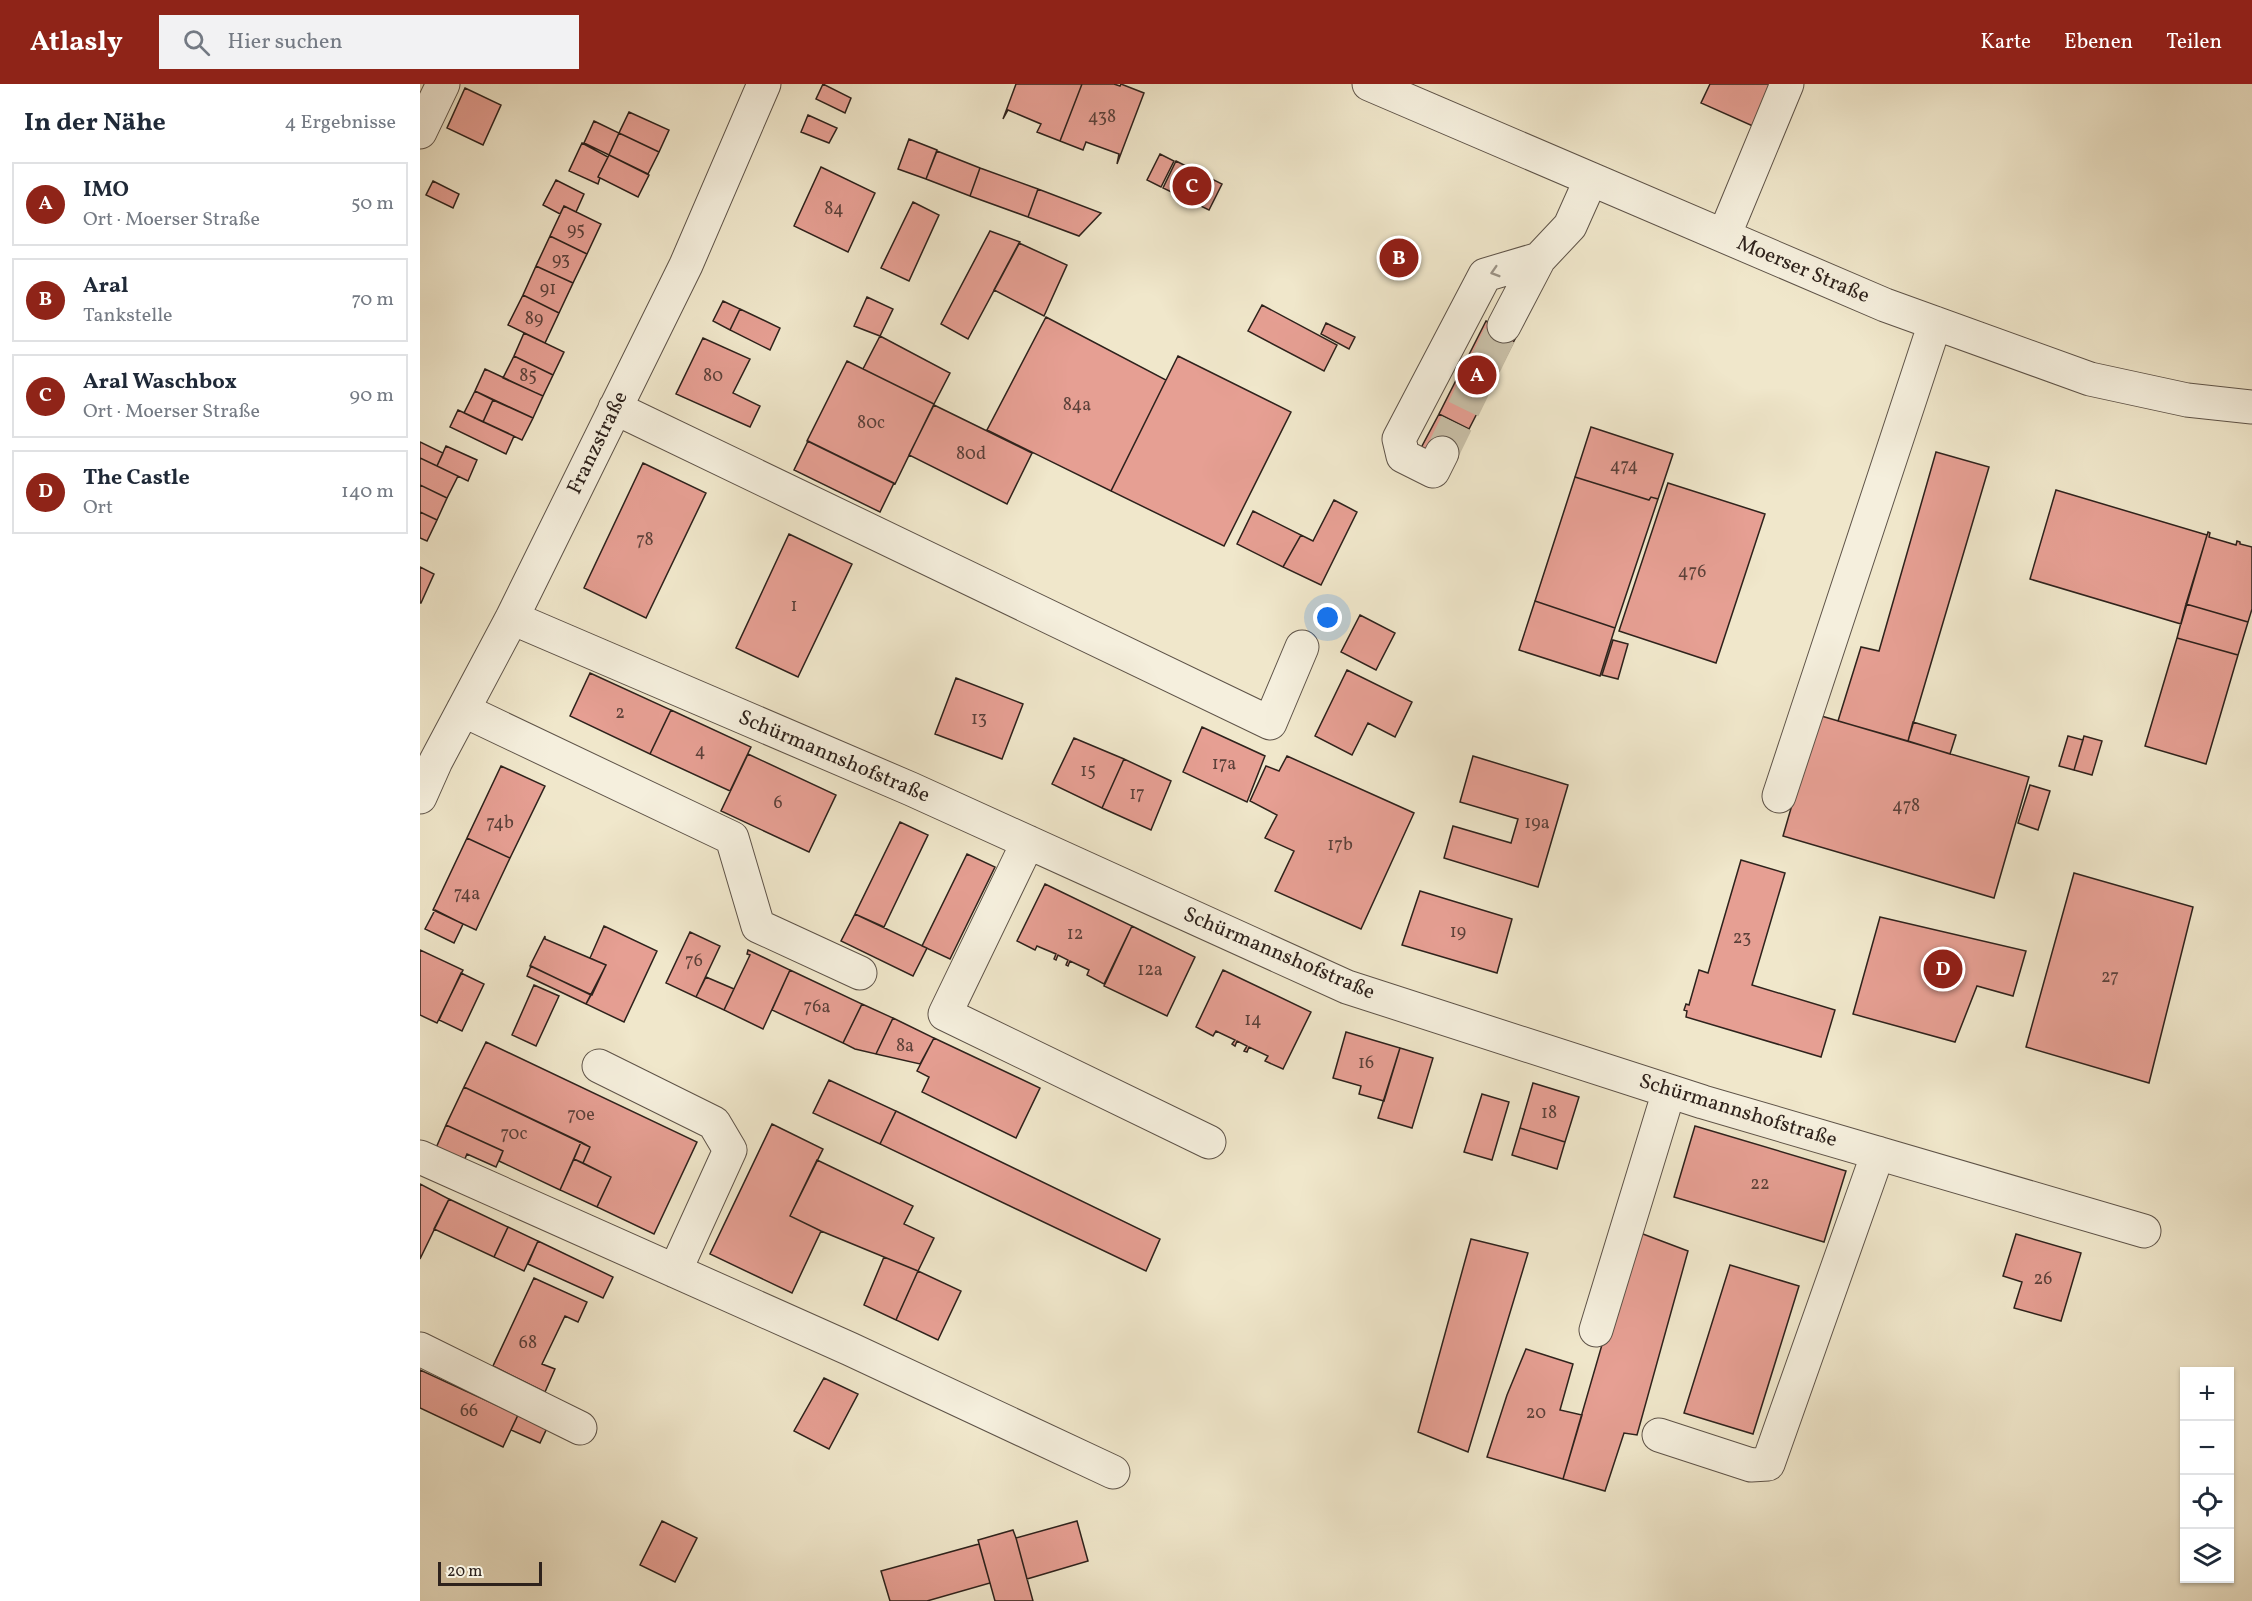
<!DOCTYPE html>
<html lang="de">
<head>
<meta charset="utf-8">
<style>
  :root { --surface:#fff; --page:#f2f2f3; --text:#1f2937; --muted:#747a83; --line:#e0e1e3; --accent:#8f2418 }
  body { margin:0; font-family:Vollkorn,serif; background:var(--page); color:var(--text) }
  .controls { position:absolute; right:18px; bottom:18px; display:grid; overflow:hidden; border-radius:0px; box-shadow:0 2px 4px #0004 }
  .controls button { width:54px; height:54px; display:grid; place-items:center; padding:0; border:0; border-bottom:2px solid var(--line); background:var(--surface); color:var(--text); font:30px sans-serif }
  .scale { position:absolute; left:18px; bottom:15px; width:104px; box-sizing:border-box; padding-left:6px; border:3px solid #2e221c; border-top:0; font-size:16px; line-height:21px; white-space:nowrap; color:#2e221c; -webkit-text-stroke:4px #f5efdd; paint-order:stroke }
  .you { position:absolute; left:908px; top:534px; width:21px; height:21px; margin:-15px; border:4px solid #fff; border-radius:50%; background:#1a73e8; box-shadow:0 0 0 9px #1a73e833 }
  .badge { display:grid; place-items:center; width:39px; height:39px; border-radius:50%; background:var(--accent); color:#fff; font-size:20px; font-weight:700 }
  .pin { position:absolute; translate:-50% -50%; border:3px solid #fff; box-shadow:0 2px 6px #0006 }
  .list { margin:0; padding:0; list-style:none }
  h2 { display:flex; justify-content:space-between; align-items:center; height:78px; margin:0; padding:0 24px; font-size:26px }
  h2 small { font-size:20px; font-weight:400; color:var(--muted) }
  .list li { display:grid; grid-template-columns:39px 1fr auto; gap:18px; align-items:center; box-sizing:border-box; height:84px; margin:0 12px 12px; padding:0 12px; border:2px solid var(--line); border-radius:0px }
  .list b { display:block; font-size:22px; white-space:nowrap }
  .list p { margin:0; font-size:20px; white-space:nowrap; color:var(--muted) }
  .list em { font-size:20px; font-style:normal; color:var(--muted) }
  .icon { flex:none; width:33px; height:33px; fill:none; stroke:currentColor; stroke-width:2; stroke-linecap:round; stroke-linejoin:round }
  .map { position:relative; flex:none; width:1832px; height:1517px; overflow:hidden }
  header { display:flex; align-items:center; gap:36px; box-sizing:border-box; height:84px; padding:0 30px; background:var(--accent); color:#fff }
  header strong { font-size:28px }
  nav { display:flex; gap:33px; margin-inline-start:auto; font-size:21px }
  .search { width:420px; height:54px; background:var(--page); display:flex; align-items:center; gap:15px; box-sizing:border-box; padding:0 21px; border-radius:0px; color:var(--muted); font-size:22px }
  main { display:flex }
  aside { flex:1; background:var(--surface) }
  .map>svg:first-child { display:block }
</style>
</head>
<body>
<header>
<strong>Atlasly</strong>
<div class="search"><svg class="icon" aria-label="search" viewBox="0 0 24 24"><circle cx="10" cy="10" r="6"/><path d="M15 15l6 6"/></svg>Hier suchen</div>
<nav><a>Karte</a><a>Ebenen</a><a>Teilen</a></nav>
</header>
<main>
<aside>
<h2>In der Nähe<small>4 Ergebnisse</small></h2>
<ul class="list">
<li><span class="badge">A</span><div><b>IMO</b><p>Ort · Moerser Straße</p></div><em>50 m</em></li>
<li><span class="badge">B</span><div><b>Aral</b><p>Tankstelle</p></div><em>70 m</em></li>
<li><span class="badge">C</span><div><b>Aral Waschbox</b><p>Ort · Moerser Straße</p></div><em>90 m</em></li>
<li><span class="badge">D</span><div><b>The Castle</b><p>Ort</p></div><em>140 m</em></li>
</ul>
</aside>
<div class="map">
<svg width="1832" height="1517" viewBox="0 0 1832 1517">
  <rect width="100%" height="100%" fill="#f0e7cb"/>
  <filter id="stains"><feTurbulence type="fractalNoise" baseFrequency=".00333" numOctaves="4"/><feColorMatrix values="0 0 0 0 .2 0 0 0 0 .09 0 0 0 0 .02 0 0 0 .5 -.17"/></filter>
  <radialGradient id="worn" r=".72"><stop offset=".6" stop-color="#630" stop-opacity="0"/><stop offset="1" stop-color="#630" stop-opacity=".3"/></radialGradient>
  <path fill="#e69f93" stroke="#2e221c" stroke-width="1.5" d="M403 0 431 14 425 29 396 15Z
    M596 0H662L640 57 617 48 621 40 588 26 583 35Z
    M662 0H694L700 2 701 0 724 9 697 80 699 70 666 58 663 66 640 57Z
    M1290 0H1354L1335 43 1281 19Z
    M45 4 81 21 63 61 27 44Z
    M209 28 249 46 239 68 199 49Z
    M388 31 417 44 409 59 381 48Z
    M174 37 199 49 189 71 164 59Z
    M199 49 239 68 228 90 189 71Z
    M489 55 517 66 506 95 478 85Z
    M162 59 188 73 178 93 180 94 178 100 149 87Z
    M517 67 560 84 550 112 506 95Z
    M740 70 754 77 741 103 727 96Z
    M189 71 229 91 218 113 178 93Z
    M756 77 802 100 789 126 743 104Z
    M401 83 455 109 428 168 374 142Z
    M560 84 618 105 608 133 550 112Z
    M136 96 164 110 156 128 144 122 140 130 123 121Z
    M13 97 39 110 33 124 6 111Z
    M618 105 681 129 659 152 608 133Z
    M493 118 519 131 489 197 461 184Z
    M144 122 181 140 167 170 130 152Z
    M570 147 600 158 548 255 521 240Z
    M130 152 167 170 153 199 116 182Z
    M599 159 647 181 624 232 574 206Z
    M116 182 153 199 139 229 103 211Z
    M103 211 139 229 125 259 88 241Z
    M447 213 473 225 460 252 434 242Z
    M303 217 320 225 310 246 293 237Z
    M842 221 917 261 904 287 828 247Z
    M320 225 360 244 350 266 310 246Z
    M626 233 746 296 691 407 567 346Z
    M1066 237 1096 253 1049 345 1019 330Z
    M906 239 935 253 929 265 901 250Z
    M104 249 144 268 133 291 94 272Z
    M460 252 530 289 514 320 443 285Z
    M283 254 330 275 313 309 340 322 330 343 256 310Z
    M94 272 133 291 123 312 83 294Z
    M758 272 871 328 804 462 691 407Z
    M427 277 514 320 475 400 387 357Z
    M65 285 123 312 113 334 55 307Z
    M55 307 73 316 63 338 44 329Z
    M73 316 113 334 102 356 63 338Z
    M514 321 612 369 587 420 489 371Z
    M38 326 94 352 86 370 30 343Z
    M1019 330 1049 345 1032 379 1001 364Z
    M1171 343 1253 370 1238 415 1231 413 1229 416 1155 393Z
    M388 357 474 399 460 428 374 386Z
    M0 358 23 369 17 382 0 374Z
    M26 362 57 376 48 397 17 382Z
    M1516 368 1569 383 1488 657 1418 637 1441 563 1459 567Z
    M0 374 38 392 27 414 0 401Z
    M223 379 286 409 226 534 164 504Z
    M1155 393 1229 416 1231 413 1238 415 1195 544 1115 517Z
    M1248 399 1345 430 1296 579 1199 547Z
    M0 401 27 414 17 436 0 428Z
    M1636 406 1787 451 1761 540 1610 495Z
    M914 416 937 428 901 501 863 483 881 451 893 457Z
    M833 427 881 451 863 483 817 460Z
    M0 428 17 436 7 457 0 454Z
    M1788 448 1790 449 1789 453 1816 461 1817 457 1820 458V460L1832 463V525L1828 538 1766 520Z
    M369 450 432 480 378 593 316 564Z
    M0 483 14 490 1 519H0Z
    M1115 517 1195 544 1180 592 1099 566Z
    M1766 520 1828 538 1818 571 1757 554Z
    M940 531 975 549 956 586 921 568Z
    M1757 554 1818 571 1786 680 1725 662Z
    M1193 556 1208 560 1198 595 1182 591Z
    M927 586 992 618 975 653 948 639 932 671 895 652Z
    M170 589 251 626 230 670 150 632Z
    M536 594 603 620 582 675 515 650Z
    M251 626 331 663 310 707 230 670Z
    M1398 631 1609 693 1574 814 1363 752Z
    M1493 638 1536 651 1530 670 1488 657Z
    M782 643 845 672 827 718 763 688Z
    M1648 652 1663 656 1654 686 1639 682Z
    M1664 652 1682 657 1672 691 1654 686Z
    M654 654 704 675 682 724 632 700Z
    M328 670 416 711 389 768 301 727Z
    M867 672 994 729 941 845 855 807 874 767 845 754 857 731 830 717 846 682 859 687Z
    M1053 672 1148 701 1118 803 1024 774 1033 742 1091 759 1098 735 1040 718Z
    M704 675 751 697 731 746 682 724Z
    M81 682 125 702 90 774 47 754Z
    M1610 701 1630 707 1618 746 1598 739Z
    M480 738 508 751 464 843 435 830Z
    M47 754 90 774 56 846 13 826Z
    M547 770 575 783 530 875 502 862Z
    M1321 776 1365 789 1332 901 1415 926 1401 973 1266 933 1267 927 1264 926 1266 920 1269 921 1279 886 1288 889Z
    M1654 789 1773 823 1729 999 1606 963Z
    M625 800 712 842 684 900 667 891 669 886 650 877 648 882 646 881 648 876 638 871 636 876 634 875 636 870 617 862 615 866 597 857Z
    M1000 807 1092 835 1077 889 982 861Z
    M15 826 43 840 34 859 5 845Z
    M435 830 507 864 493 892 421 857Z
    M1460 833 1606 867 1593 912 1557 902 1535 958 1433 930Z
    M184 842 237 867 204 938 166 920 186 881 170 874Z
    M712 842 775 873 747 932 684 902Z
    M270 848 300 862 276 913 246 899Z
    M125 852V855L186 881 172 911 110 882Z
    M0 866 43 886 17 939 0 931Z
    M328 866 370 886 343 945 304 926 330 871 327 870Z
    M111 882 171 911 166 920 107 892Z
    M370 886 442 920 423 959 352 926Z
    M803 886 891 928 863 985 845 977 848 972 829 963 827 968 824 967 827 962 817 957 815 962 812 960 815 956 796 947 793 952 776 943Z
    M41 889 64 900 42 947 19 936Z
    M286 893 314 905 304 926 276 913Z
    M114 901 139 912 116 962 92 951Z
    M442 920 473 934 456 970 435 965 423 959Z
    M473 934 514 954 500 980 456 970Z
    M926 948 980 964 964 1017 939 1010 941 1002 913 994Z
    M514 954 620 1004 596 1054 502 1008 509 993 497 987Z
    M66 958 277 1058 234 1150 177 1123 191 1093 163 1079 170 1063 44 1003Z
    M980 964 1013 974 992 1044 958 1034Z
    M409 996 476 1027 460 1060 393 1029Z
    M1113 999 1159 1013 1145 1058 1100 1044Z
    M44 1003 161 1058 140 1106 79 1077 83 1067 26 1041Z
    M1062 1010 1089 1018 1072 1076 1044 1068Z
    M476 1027 740 1155 726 1187 460 1060Z
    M352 1040 403 1065 370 1132 401 1147 372 1209 290 1170Z
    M26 1041 83 1067 76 1083 47 1070 44 1077 16 1064Z
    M1275 1042 1426 1087 1404 1158 1254 1113Z
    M1100 1044 1145 1058 1137 1085 1092 1071Z
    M161 1058 170 1063 163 1079 154 1075Z
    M154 1075 191 1093 177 1123 140 1106Z
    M397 1076 493 1122 484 1140 514 1154 498 1187 401 1147 370 1132Z
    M0 1100 29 1115 0 1175Z
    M29 1115 88 1143 74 1173 14 1145Z
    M88 1143 118 1157 104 1187 74 1173Z
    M1215 1147 1268 1167 1217 1351 1204 1349 1185 1407 1143 1395Z
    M1596 1150 1661 1169 1641 1237 1594 1224 1602 1198 1583 1192Z
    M1051 1155 1108 1169 1048 1368 998 1348Z
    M118 1157 193 1193 183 1214 108 1180Z
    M464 1173 498 1187 476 1236 444 1221Z
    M1310 1181 1379 1202 1333 1350 1264 1329Z
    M498 1187 541 1207 518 1256 476 1236Z
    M114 1194 167 1218 158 1238 145 1232 122 1280 135 1285 125 1308 73 1282Z
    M1106 1265 1153 1280 1140 1326 1162 1331 1143 1395 1067 1373 1087 1311Z
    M0 1286 98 1331 83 1363 0 1324Z
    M404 1294 438 1310 409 1365 374 1347Z
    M98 1331 127 1344 120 1359 91 1346Z
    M242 1437 277 1454 255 1498 220 1481Z
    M657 1437 668 1477 607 1495 596 1454Z
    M593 1446 596 1454 613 1517H575L570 1499 558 1456Z
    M559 1460 570 1499 507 1517H470L461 1487Z"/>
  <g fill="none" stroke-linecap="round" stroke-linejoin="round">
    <path stroke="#c9c0a8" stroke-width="33" stroke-dasharray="33 16" stroke-linecap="butt" d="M1022 369 1084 242"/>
    <g stroke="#5e5348" stroke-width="35">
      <path id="minor" d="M949 0 1465 221 1670 295 1767 316 1832 323
        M0 48 23 0
        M1304 152 1367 0
        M1119 175 1150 142 1171 95
        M195 324 850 639 882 563
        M1022 369 1013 387 983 372 979 355 1065 191 1119 175 1084 242
        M92 534 491 705 927 903 1283 1018 1724 1147
        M43 626 312 754 338 842 440 889
        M1359 712 1515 239
        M0 713 16 677 92 534 266 181 344 0
        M608 758 525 930 789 1058
        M179 982 294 1039 310 1066 255 1187
        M0 1073 430 1265 693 1388
        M1176 1246 1249 1007
        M0 1265 160 1344
        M1239 1351 1331 1381 1348 1380 1458 1069"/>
    </g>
    <use href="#minor" stroke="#f5efdd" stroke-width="33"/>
  </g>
  <defs><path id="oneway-chevron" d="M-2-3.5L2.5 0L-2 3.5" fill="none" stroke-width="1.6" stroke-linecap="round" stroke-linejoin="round" transform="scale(1.5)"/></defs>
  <use stroke="#9b9386" href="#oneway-chevron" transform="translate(1075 188) rotate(163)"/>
  <g text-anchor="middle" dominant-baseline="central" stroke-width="4.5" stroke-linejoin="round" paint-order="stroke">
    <g font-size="18" fill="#5c413a">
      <text x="682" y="33">438</text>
      <text x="414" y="125">84</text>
      <text x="156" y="146">95</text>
      <text x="141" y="176">93</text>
      <text x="128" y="205">91</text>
      <text x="114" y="235">89</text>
      <text x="108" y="292">85</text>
      <text x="293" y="292">80</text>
      <text x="657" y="321">84a</text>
      <text x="451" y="339">80c</text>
      <text x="551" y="370">80d</text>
      <text x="1204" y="382">474</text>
      <text x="225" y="456">78</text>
      <text x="1272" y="488">476</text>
      <text x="374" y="522">1</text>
      <text x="200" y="629">2</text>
      <text x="559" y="635">13</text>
      <text x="280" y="667">4</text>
      <text x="804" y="680">17a</text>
      <text x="668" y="687">15</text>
      <text x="717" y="710">17</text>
      <text x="358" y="719">6</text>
      <text x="1486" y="722">478</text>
      <text x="80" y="739">74b</text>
      <text x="1117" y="739">19a</text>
      <text x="920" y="761">17b</text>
      <text x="47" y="810">74a</text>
      <text x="1038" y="848">19</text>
      <text x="655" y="850">12</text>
      <text x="1322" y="854">23</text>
      <text x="274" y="877">76</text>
      <text x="730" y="886">12a</text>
      <text x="1690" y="893">27</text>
      <text x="397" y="923">76a</text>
      <text x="833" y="936">14</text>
      <text x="485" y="962">8a</text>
      <text x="946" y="979">16</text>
      <text x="1129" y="1029">18</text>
      <text x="161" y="1031">70e</text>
      <text x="94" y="1050">70c</text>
      <text x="1340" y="1100">22</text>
      <text x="1623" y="1195">26</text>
      <text x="108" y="1259">68</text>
      <text x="49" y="1327">66</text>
      <text x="1116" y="1329">20</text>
    </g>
    <g font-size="21" fill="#2e221c" stroke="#f5efdd">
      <text transform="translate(1383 186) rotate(23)">Moerser Straße</text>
      <text transform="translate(178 359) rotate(-64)">Franzstraße</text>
      <text transform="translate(414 673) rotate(23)">Schürmannshofstraße</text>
      <text transform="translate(859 870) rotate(23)">Schürmannshofstraße</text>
      <text transform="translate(1318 1027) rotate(17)">Schürmannshofstraße</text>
    </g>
  </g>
  <rect width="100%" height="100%" filter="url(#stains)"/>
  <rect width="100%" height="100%" fill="url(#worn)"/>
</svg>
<div class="controls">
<button>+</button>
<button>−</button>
<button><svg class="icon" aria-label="locate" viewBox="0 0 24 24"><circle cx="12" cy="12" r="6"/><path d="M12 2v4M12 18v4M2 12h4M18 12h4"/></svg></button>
<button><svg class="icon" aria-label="layers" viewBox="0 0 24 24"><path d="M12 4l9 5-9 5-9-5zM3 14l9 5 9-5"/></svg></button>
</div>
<div class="scale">20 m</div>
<div class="you"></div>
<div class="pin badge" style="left:1057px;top:291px">A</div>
<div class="pin badge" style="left:979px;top:174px">B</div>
<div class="pin badge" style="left:772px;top:102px">C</div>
<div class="pin badge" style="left:1523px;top:885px">D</div>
</div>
</main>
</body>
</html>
